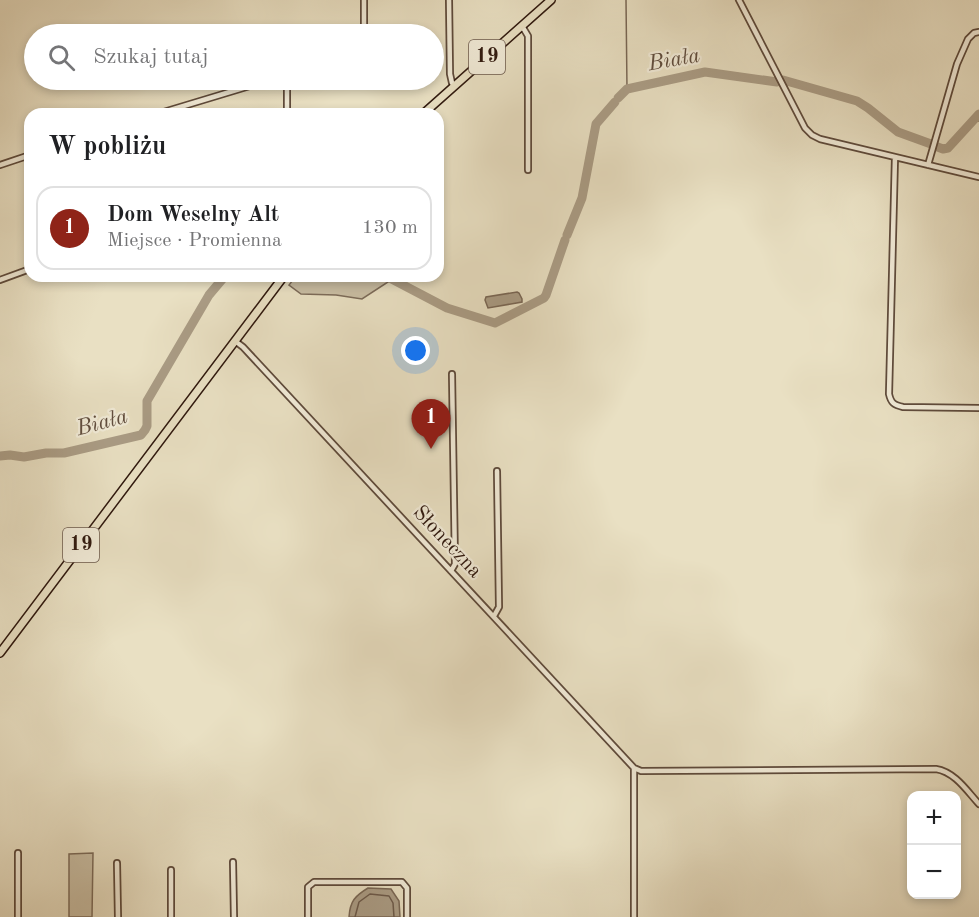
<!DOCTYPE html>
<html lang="pl">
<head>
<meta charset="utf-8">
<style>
  :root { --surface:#fff; --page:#f6f6f6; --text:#202124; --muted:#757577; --line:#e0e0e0; --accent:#8f2418 }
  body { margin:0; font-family:"Old Standard TT",serif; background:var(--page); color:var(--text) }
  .controls { position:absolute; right:18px; bottom:18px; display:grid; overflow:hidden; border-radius:12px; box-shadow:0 3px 9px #0003 }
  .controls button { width:54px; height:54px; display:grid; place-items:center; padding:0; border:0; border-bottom:2px solid var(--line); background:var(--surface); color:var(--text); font:30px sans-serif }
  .you { position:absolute; left:416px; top:351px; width:21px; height:21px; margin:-15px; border:4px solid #fff; border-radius:50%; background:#1a73e8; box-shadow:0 0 0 9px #1a73e833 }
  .badge { display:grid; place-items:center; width:39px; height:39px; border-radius:50%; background:var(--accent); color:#fff; font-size:20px; font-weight:700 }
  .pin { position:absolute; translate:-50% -50px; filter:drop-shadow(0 2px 3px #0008) }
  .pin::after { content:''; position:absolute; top:32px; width:21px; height:18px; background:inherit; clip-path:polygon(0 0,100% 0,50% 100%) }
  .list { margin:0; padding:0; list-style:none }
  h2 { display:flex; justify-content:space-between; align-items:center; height:78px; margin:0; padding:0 24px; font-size:26px }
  h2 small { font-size:20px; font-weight:400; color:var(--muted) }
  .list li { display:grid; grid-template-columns:39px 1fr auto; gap:18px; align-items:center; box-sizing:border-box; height:84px; margin:0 12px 12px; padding:0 12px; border:2px solid var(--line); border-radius:18px }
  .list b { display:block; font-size:22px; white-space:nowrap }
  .list p { margin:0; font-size:20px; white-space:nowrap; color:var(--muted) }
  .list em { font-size:20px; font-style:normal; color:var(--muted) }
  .icon { flex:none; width:33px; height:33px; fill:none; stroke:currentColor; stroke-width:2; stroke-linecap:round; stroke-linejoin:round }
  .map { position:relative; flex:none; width:979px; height:917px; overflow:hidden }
  .search { position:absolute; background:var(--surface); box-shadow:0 3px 9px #0003; left:24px; top:24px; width:420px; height:66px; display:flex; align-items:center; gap:15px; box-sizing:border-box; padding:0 21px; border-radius:33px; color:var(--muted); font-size:22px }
  .panel { position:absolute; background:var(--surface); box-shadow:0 3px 9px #0003; left:24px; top:108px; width:420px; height:174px; border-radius:18px }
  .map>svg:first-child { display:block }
</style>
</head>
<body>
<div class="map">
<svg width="979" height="917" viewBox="0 0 979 917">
  <rect width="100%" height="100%" fill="#e9e0c3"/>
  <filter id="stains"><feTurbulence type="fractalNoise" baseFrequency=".00333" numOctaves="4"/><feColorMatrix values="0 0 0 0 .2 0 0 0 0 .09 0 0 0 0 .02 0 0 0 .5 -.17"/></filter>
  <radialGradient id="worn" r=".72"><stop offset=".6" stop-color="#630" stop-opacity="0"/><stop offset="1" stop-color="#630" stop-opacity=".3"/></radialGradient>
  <path fill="#c9bea4" stroke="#7c6b59" stroke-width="1.5" d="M296 276H378L388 282 362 299 336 295 301 294 289 285Z
    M93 853 92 917H69V854Z"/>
  <path fill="#aa9c85" stroke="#796755" stroke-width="1.5" d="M517 292 519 293 522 299V302L488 308 485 300 486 297Z
    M368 888 391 889 399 901 400 917H349C350 901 355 896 368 888Z"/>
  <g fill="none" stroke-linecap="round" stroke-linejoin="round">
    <path stroke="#6c5a4a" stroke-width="1.5" d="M355 917 359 902 370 894 389 896 393 903 394 917"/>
    <path stroke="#796755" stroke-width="1.5" d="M626 0 627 89
      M973 120 979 121"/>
    <path stroke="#aa9c85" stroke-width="9" d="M783 80 857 101 868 108 898 132 931 144
      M618 98 627 89 705 72 777 82
      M935 146 943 149 948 148 979 114
      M567 235 582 198 596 124 615 102
      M386 276 447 308 495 323 544 298 546 295 565 240
      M0 456 10 455 24 457 46 453H64L141 435 145 430 147 426V401L209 295 225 276"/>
    <g stroke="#5e4a3b" stroke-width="8">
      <path id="minor" d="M449 0 450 74 452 83 455 86
        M739 0 805 128 812 135 820 139 979 177
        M522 26 528 36V170
        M364 34V0
        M287 80V114
        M157 114 253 85 266 80
        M895 157 889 394C891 403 894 405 903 407L979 408
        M0 165 30 155
        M928 165 957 64 968 39 974 33 979 32
        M0 280 30 269
        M235 341 243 347 634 768 641 771 936 769C955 772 967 791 979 804
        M451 571 455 564 452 374
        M494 616 499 607 497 471
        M233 862 234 917
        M117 863 118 917
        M18 917V853
        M171 917V870
        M308 917V887L314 882H402L407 888V917
        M634 917V768"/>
    </g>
    <g stroke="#2f180e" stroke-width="10">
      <path id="trunk" d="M423 114 551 0
        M0 653 284 276"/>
    </g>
    <use href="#minor" stroke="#f1ebd8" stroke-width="4.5"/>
    <use href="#trunk" stroke="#e9e0c3" stroke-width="7"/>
  </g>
  <g text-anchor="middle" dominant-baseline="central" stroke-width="4.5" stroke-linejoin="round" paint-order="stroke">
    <g fill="#f1ebd8" stroke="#69574b" stroke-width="1.5">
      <rect x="469" y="40" width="36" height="34" rx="4.5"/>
      <rect x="63" y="528" width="36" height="34" rx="4.5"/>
    </g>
    <g font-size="20" font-weight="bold" fill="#2f180e">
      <text x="487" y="57">19</text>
      <text x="81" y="545">19</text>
    </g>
    <g font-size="21" fill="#2f180e" stroke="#f1ebd8">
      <text transform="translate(447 542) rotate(47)">Słoneczna</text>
    </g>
    <g font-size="22" font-style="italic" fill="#604d3e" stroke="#f1ebd8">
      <text transform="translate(674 60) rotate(-10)">Biała</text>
      <text transform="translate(102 423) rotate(-15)">Biała</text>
    </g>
  </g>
  <rect width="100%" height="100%" filter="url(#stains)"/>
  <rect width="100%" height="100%" fill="url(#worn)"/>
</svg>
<div class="controls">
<button>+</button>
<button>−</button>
</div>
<div class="you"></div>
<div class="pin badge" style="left:431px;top:449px">1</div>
<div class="search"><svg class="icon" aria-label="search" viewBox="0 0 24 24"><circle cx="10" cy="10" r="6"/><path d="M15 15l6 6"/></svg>Szukaj tutaj</div>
<section class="panel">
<h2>W pobliżu<small></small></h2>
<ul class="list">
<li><span class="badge">1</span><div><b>Dom Weselny Alt</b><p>Miejsce · Promienna</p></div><em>130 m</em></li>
</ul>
</section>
</div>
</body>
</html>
